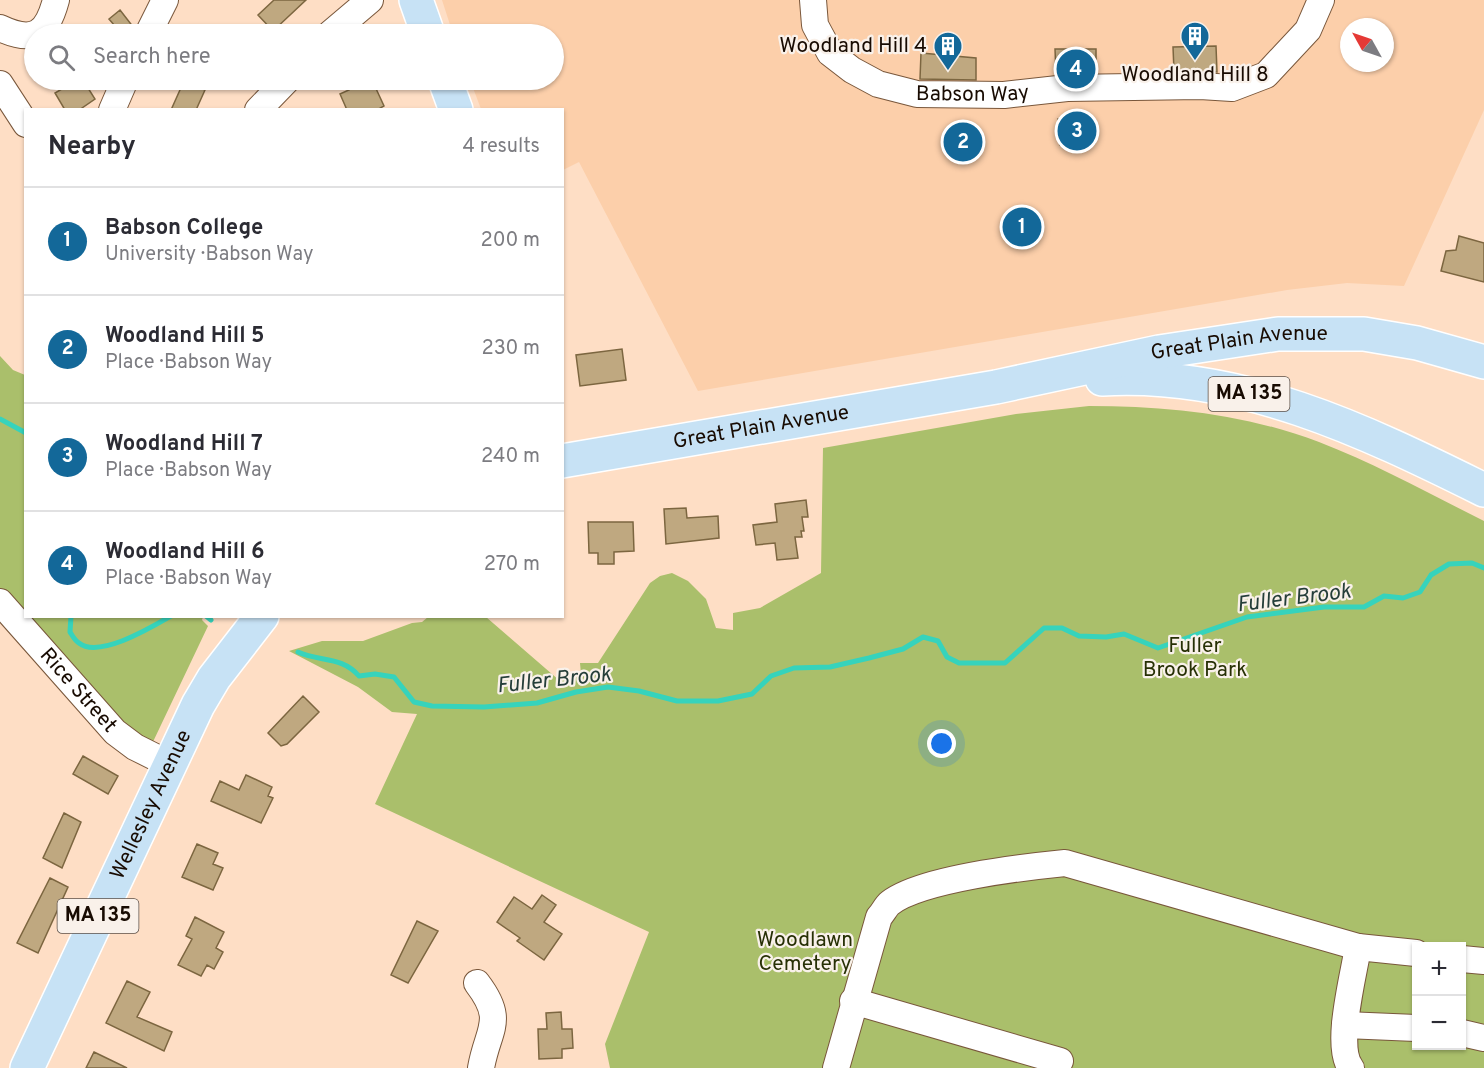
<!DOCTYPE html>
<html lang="en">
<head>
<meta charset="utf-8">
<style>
  :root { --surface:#fff; --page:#f2f2f3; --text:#2b2b33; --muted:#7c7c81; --line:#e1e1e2; --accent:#136899 }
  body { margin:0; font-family:Overpass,sans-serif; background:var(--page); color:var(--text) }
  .controls { position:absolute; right:18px; bottom:18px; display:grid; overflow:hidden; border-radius:0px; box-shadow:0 2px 4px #0004 }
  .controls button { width:54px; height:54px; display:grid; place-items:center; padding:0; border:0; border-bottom:2px solid var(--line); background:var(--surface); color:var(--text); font:30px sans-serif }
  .compass { position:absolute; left:1340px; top:18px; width:54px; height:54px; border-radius:50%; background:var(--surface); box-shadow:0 2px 4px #0004; rotate:310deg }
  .you { position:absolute; left:942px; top:744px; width:21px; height:21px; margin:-15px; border:4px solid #fff; border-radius:50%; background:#1a73e8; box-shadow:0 0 0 9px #1a73e833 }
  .badge { display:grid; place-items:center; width:39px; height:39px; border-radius:50%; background:var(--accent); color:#fff; font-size:20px; font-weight:700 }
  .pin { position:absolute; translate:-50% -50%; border:3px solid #fff; box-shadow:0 2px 6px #0006 }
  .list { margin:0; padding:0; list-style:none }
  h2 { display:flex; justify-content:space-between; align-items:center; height:78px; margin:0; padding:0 24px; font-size:26px }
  h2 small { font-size:20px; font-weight:400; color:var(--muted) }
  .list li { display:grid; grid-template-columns:39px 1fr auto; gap:18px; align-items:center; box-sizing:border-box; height:108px; padding:0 24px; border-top:2px solid var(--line) }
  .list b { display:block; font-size:22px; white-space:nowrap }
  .list p { margin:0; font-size:20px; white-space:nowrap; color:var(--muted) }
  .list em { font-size:20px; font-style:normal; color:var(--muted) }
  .icon { flex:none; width:33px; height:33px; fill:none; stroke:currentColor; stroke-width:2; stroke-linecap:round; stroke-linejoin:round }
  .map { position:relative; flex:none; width:1484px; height:1068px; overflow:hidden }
  .search { position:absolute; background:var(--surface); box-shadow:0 2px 4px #0004; left:24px; top:24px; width:540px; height:66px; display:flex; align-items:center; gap:15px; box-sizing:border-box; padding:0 21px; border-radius:33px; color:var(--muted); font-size:22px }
  .panel { position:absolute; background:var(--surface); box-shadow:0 2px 4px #0004; left:24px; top:108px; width:540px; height:510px; border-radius:0px }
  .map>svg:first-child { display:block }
</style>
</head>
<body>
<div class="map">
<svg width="1484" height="1068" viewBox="0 0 1484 1068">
  <rect width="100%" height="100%" fill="#fedec5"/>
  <path fill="#fccfaa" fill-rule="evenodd" d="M442 0H1484V110L1404 286 1347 283 1287 290 698 391 579 162 563 170 562 110 481 109 470 80H554V34H453ZM1349 27H1385V63H1349Z"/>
  <path fill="#aabf6b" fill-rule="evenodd" d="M0 356 13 370 25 375 26 616 203 617 202 620 208 626 151 746 137 740 0 590Z
    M1089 406C1168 406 1245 414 1319 442 1376 464 1430 494 1484 521V1068H610L605 1044 649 932 375 804 417 714 392 712 358 687 289 651 322 641H363L412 623 422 622 428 617H486L560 681 581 674 580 663H598L650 583 660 576 672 573 688 581 706 599 716 628 733 630V613L760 608 821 573 823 448 1016 414ZM1416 946H1462V1046H1416Z"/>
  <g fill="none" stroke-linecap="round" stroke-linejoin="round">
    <path stroke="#36d3bc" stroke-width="5" d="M0 419 26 433
      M71 616 70 632C72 635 75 641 79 643 99 659 152 627 171 616
      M206 616 211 620
      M298 652C320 662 342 656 359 676L375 674 394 677 414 702 432 706 484 707 537 703 576 692 608 687 639 691 677 701H718L752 694 771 676 794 668 830 667 869 658 903 649 923 637 938 641 947 657 959 663H1005L1044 628H1062L1079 636 1106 637 1124 634 1158 648 1247 617 1324 607H1364L1384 596 1403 598 1420 592 1431 575 1449 564 1472 563 1484 568"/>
  </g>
  <path fill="#bfa880" stroke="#7c6640" stroke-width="1.5" d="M274 0H306L273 31 258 15Z
    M120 10 134 28 125 34H104L115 26 109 19Z
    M1216 46 1217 72 1174 71 1173 47Z
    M1055 49H1096V73L1056 74Z
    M921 53 976 58V80L920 79Z
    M77 80H83L95 99 79 110H65L55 93Z
    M344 80H372L384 106 377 110H347L340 94 349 90Z
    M184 81 205 90 196 110H171Z
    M1080 117H1093L1095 143 1060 145 1058 119Z
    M949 128H977L978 156H949Z
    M1459 236 1484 243V282L1441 271 1446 251 1456 250Z
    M622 349 626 380 580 386 576 355Z
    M806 500 808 517H802L804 531H801L802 537H795L798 558 777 560 775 543 756 545 753 525 777 522 775 504Z
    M686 508 687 518 718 516 719 538 666 544 664 509Z
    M588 522H633L634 551 614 552V564H598V553H589Z
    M303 696 319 712 287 744 281 746 268 733Z
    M83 756 118 776 108 794 73 774Z
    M246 775 272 787 268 796 273 798 261 823 211 801 220 781 239 790Z
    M64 813 81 822 62 868 43 858Z
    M197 844 218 853 213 864 223 868 213 890 182 877Z
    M50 878 68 887 38 953 17 943Z
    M542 895 556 905 544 922 562 934 544 960 517 941 520 938 497 922 514 897 532 909Z
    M195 917 224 932 216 948 223 952 214 969 207 965 201 976 178 965 192 939 186 936Z
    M417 921 438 931 408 983 391 975Z
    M127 981 150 992 137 1017 172 1032 164 1051 106 1023Z
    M561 1012 562 1029H572L573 1048 562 1049V1058L539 1059 538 1029H547L546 1013Z
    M94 1052 127 1068H86Z"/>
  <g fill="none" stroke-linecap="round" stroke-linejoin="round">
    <g stroke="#79573b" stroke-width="28">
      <g id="minor">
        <path id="s1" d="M813 0 815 25 830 53 852 70 878 84 917 94 1004 95 1067 88 1200 86 1232 88 1266 75 1308 30 1321 0"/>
        <path d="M0 28C34 44 47 34 56 0"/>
        <path d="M148 34 165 0"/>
        <path d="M330 34 370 0"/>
        <path d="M0 84 26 124"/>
        <path d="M112 110 125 80"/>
        <path d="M258 110 287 80"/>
        <path id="s2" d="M0 602 115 732 135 747 169 764"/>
        <path d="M1462 959 1484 961"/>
        <path d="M477 983C506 1021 488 1028 481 1068"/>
        <path d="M853 1001 1060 1061"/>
        <path d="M1345 1025 1416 1028"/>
        <path d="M1462 1033 1484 1038"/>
        <path d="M836 1068 879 917C883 913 886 906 890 903 921 879 1025 867 1065 863L1358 947"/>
        <path d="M1351 1068C1334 1047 1354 974 1358 947L1416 953"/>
      </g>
    </g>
    <g stroke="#fff" stroke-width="36">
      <g id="major">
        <path d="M416 0 428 34"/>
        <path d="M445 80 456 110"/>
        <path d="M1102 379C1241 371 1363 430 1484 490"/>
        <path id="s3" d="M562 461 996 387 1159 352 1278 334H1364L1417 343 1484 362"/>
        <path id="s4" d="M27 1068 198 705 214 678 262 616"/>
      </g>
    </g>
    <use href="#minor" stroke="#fff" stroke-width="26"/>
    <use href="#major" stroke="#c7e2f5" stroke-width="33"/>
  </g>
  <defs>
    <g id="building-pin" transform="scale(1.5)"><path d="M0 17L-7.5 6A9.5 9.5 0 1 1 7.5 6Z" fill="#136899" stroke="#f9f1ea"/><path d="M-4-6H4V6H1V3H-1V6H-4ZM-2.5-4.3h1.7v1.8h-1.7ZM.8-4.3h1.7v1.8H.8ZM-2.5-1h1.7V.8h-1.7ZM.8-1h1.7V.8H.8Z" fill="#fff"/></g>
  </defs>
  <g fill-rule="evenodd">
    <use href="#building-pin" x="1195" y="36"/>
    <use href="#building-pin" x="948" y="46"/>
  </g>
  <g text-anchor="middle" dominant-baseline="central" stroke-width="4.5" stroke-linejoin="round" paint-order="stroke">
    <g fill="#f9f1ea" stroke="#5c5048" stroke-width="1.5">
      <rect x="1208.5" y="377" width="81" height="34" rx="4.5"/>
      <rect x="57.5" y="899" width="81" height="34" rx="4.5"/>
    </g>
    <g font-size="20" font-weight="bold" fill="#180b02">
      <text x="1249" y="394">MA 135</text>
      <text x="98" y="916">MA 135</text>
    </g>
    <g font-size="21" fill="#180b02" stroke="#f9f1ea" text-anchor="end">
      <text x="927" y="46">Woodland Hill 4</text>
      <text x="1195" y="75" text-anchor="middle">Woodland Hill 8</text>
    </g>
    <g font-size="21" fill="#180b02" stroke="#f9f1ea">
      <text stroke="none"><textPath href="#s1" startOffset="210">Babson Way</textPath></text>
      <text stroke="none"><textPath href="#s3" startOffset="688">Great Plain Avenue</textPath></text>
      <text stroke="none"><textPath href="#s3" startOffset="202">Great Plain Avenue</textPath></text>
      <text stroke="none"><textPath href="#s2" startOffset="118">Rice Street</textPath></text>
      <text stroke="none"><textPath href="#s4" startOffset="291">Wellesley Avenue</textPath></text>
    </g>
    <g font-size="21" fill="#273005" stroke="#f9f1ea">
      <text x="1195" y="646">Fuller<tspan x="1195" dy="24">Brook Park</tspan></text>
      <text x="805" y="940">Woodlawn<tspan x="805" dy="24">Cemetery</tspan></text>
    </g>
    <g font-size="22" font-style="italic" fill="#253e39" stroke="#f9f1ea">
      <text transform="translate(1294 599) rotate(-7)">Fuller Brook</text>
      <text transform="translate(554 681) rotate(-6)">Fuller Brook</text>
    </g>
  </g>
</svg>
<div class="controls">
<button>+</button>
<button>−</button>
</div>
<svg class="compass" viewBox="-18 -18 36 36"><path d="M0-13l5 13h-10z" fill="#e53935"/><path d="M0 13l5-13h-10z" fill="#7c7c81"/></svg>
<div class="you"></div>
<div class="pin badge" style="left:1022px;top:227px">1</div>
<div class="pin badge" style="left:963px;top:142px">2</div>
<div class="pin badge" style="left:1077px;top:131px">3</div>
<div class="pin badge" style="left:1076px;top:69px">4</div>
<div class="search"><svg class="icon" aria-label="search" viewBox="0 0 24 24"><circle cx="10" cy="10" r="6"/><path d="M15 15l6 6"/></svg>Search here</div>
<section class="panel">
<h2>Nearby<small>4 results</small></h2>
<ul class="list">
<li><span class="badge">1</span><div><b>Babson College</b><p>University · Babson Way</p></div><em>200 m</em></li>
<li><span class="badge">2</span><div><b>Woodland Hill 5</b><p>Place · Babson Way</p></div><em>230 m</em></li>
<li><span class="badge">3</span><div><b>Woodland Hill 7</b><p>Place · Babson Way</p></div><em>240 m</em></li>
<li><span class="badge">4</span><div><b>Woodland Hill 6</b><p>Place · Babson Way</p></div><em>270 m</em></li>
</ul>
</section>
</div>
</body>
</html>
